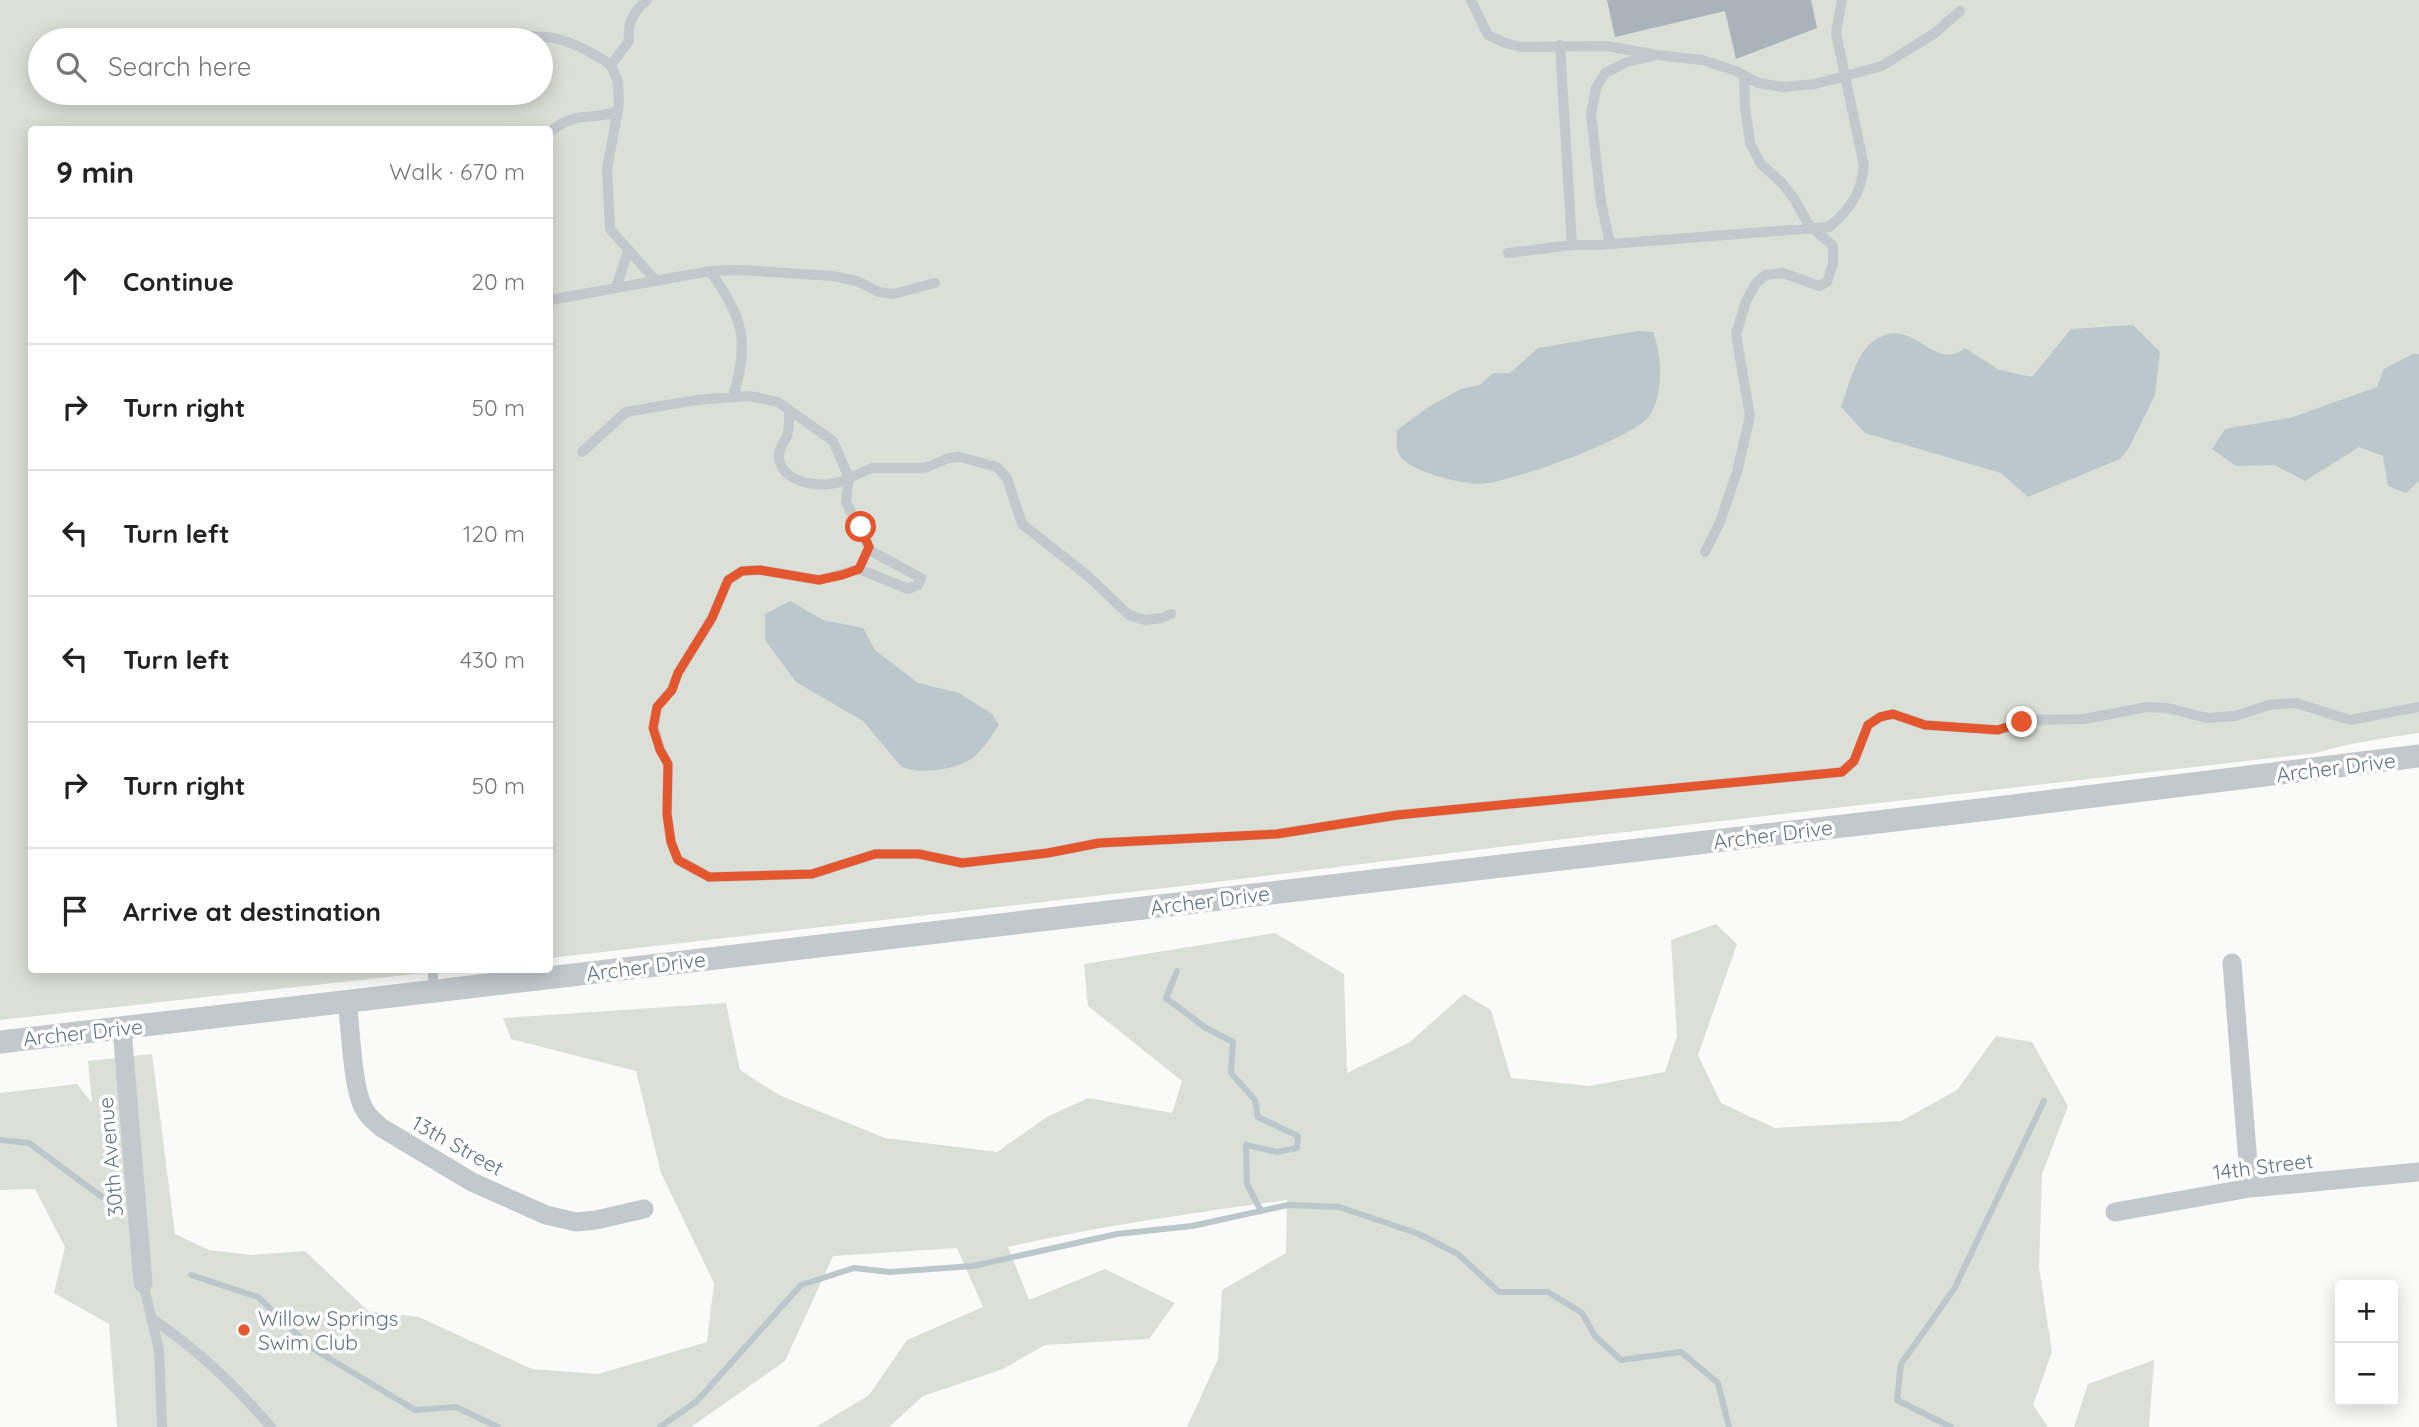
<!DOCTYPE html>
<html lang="en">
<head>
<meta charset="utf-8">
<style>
  :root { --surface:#fff; --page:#f2f2f2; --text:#222; --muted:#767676; --line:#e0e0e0 }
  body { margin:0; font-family:Quicksand,sans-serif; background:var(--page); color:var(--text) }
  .controls { position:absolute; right:21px; bottom:21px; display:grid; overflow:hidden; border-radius:7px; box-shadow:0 4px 18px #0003 }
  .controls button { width:63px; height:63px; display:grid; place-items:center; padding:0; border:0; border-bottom:2px solid var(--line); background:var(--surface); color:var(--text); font:35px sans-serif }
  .stop { position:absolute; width:21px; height:21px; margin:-16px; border:5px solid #e4572e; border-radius:50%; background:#fff }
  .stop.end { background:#e4572e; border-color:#fff; box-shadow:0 2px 7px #0008 }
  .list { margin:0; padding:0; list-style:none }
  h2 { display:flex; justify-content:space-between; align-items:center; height:91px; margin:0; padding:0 28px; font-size:30px }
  h2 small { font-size:23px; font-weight:400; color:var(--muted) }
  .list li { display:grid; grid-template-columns:46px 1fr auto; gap:21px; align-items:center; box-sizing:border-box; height:126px; padding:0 28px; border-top:2px solid var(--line) }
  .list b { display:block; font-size:26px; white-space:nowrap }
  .list em { font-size:23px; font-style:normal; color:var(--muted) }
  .icon { flex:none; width:38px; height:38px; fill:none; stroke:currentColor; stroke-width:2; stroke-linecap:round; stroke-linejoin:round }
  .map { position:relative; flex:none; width:2419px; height:1427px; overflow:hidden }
  .search { position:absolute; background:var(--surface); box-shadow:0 4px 18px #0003; left:28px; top:28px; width:525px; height:77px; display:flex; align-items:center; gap:18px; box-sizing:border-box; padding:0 24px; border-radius:38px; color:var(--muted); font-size:26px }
  .panel { position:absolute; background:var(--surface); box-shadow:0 4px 18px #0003; left:28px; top:126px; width:525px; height:847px; border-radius:7px }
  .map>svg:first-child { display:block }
</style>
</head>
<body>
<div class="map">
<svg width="2419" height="1427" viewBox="0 0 2419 1427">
  <rect width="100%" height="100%" fill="#fafaf8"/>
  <path fill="#dadfd7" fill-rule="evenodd" d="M0 0H2419V733C2384 738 2350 743 2316 753L1556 840 1208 883 550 958V130H32V970H451L0 1020ZM40 40H541V93H40Z
    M1716 924 1737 944 1698 1055 1721 1103 1775 1128 1901 1121 1957 1090 1996 1036 2032 1042 2068 1106 2042 1174 2039 1267 2052 1352 2033 1405 2048 1427H1187L1218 1359 1222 1290 1286 1253 1287 1200C1194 1213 1100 1226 1008 1247L1029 1300 1105 1269 1175 1303 1149 1339 1045 1345 1003 1369 923 1396 889 1427H816L869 1395 907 1340 983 1307 957 1248 833 1256 785 1361 691 1427H117L109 1324 54 1293 65 1247 35 1189 0 1190V1093L77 1084 92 1103 88 1061 152 1054 175 1234 209 1250 252 1255 305 1251 368 1311 419 1317 532 1369 598 1374 707 1342 714 1283 661 1173 636 1071 511 1039 503 1018 726 1003 740 1070 779 1095 885 1138 997 1152 1047 1117 1088 1098 1172 1113 1182 1081 1088 1006 1084 964 1275 933 1344 974 1347 1073 1410 1042 1464 994 1491 1010 1511 1078 1589 1086 1665 1072 1677 1036 1671 940Z
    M2154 1360 2149 1427H2074L2088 1384Z"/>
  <path fill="#bbc7cb" d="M2133 325 2160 352 2155 395 2129 448 2120 459 2028 497 2001 473 1865 433 1841 407C1847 390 1855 360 1867 347 1871 342 1879 337 1885 335 1916 324 1936 371 1965 348L1999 370 2032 377 2071 329Z
    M1638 331 1653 332C1662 354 1664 394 1650 415 1634 439 1509 483 1479 484 1461 484 1409 471 1400 456 1395 448 1397 440 1397 430L1427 408 1461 389 1480 385 1493 373H1510L1538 348Z
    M2413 354H2419V481L2406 493 2388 486 2383 456 2359 447 2305 481 2275 465 2236 466 2212 449 2225 429 2290 418 2377 387 2384 369Z
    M790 601 823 620 863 628 875 650 918 683 959 693 992 714 999 725C992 735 985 747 975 756 961 769 918 776 901 766L863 721 796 682 765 640V614Z"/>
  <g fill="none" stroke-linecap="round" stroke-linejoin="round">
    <path stroke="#bbc7cb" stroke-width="6" d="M1177 971 1166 998 1206 1028 1233 1042 1231 1073 1255 1100 1258 1117 1298 1136 1297 1148 1277 1152 1246 1145 1247 1184 1261 1211
      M0 1140 29 1143 102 1197
      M191 1275 258 1297 312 1348 415 1410 456 1407 498 1427
      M660 1427 697 1401 801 1285 854 1268 890 1272 973 1266 1117 1234 1192 1226 1288 1205 1339 1207 1419 1234 1458 1254 1499 1292H1548L1582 1313 1595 1336 1621 1360 1681 1352 1718 1383 1729 1427
      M1951 1427 1897 1400 1901 1364 1954 1289 2044 1101"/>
  </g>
  <path fill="#aab3b9" d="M1607 0H1811L1817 28 1736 59 1725 11 1615 37Z"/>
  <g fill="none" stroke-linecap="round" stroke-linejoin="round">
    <path stroke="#c3c8cc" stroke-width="10" d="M1471 0 1488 35 1505 43 1521 47 1606 46 1652 54
      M496 40C546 31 569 37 611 65L629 41C627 23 634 11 647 0
      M1560 45 1572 245
      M611 65 618 82 619 104 607 169 610 229 656 281
      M550 132C577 109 590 122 618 111
      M1610 244 1601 202 1591 114 1596 88 1605 73 1627 62 1657 55 1702 60 1736 71 1758 83 1783 87 1815 84 1882 66 1935 33 1960 11
      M1508 253 1572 245H1598L1829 227C1850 210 1861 193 1864 166L1836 33 1842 0
      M710 271C743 318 750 340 733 397
      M616 288 628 251
      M550 300 710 271 739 270 833 276 857 281 879 292 893 294 935 283
      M582 452 626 412 696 400 749 396 778 402 833 441 849 478C830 490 782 486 779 458 778 449 783 444 786 438 790 431 789 419 789 410
      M1705 552 1720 522 1737 472 1750 416 1736 334 1746 301 1756 283 1766 275 1783 273 1819 286 1827 282 1833 264V246L1808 224 1795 200 1782 183 1761 164 1750 143 1745 107 1744 75
      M859 569 869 547
      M1171 614 1162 618 1145 620 1129 615 1088 576 1022 524 1007 478 997 467 960 457 949 458 925 468H872L849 478 846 502 871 551 921 578 918 585 908 589 859 569 819 580 760 570 742 571 728 580 712 618 678 673 672 689 657 707 654 728 660 749 668 764 667 814 671 842 678 860 709 877 812 874 875 854H919L962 863 1048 853 1099 843 1277 834 1397 815 1842 772 1854 761 1868 725 1880 717 1893 714 1925 725 1998 730 2032 720 2084 719 2147 707 2167 708 2207 718 2235 716 2269 705 2296 703 2350 720 2419 707
      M433 970V990
      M143 1283 159 1350 162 1427
      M151 1318C197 1349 235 1385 271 1427"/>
    <path stroke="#c3c8cc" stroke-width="19" d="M2232 963 2250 1188
      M347 1002C351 1030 352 1084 363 1107 367 1116 375 1122 382 1128L472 1182 546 1215 576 1222 596 1220 644 1209
      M122 1029 143 1283
      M2115 1212 2250 1188 2419 1172"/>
    <path stroke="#c3c8cc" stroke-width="23" d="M0 1042 1997 808 2419 756"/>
  </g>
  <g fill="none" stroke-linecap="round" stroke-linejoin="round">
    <path stroke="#e4572e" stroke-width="9" d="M861 527 869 547 859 569 842 575 819 580 760 570 742 571 728 580 712 618 678 673 672 690 657 707 653 728 660 750 668 764 667 814 671 842 678 860 709 877 812 874 875 854H919L962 863 1048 853 1099 843 1277 834 1397 815 1842 772 1854 761 1868 725 1880 717 1893 714 1925 725 1998 730 2022 722"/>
  </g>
  <circle fill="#e4572e" stroke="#fff" stroke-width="2.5" cx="244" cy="1330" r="7"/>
  <g text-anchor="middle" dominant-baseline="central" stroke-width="7" stroke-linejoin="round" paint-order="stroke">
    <g font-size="21" fill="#657683" stroke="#fff">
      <text transform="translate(2336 767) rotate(-7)">Archer Drive</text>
      <text transform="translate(1773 834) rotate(-7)">Archer Drive</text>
      <text transform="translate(1210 900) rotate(-7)">Archer Drive</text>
      <text transform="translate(646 966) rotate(-7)">Archer Drive</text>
      <text transform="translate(83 1032) rotate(-6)">Archer Drive</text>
      <text transform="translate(458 1145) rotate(29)">13th Street</text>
      <text transform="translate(110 1157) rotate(-95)">30th Avenue</text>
      <text transform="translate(2263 1166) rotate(-7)">14th Street</text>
    </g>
    <g font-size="21" fill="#657683" stroke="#fff" text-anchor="start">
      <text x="258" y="1318">Willow Springs<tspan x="258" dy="24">Swim Club</tspan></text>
    </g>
  </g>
</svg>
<div class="controls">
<button>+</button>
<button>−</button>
</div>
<div class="stop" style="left:861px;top:527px"></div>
<div class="stop end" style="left:2022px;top:722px"></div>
<div class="search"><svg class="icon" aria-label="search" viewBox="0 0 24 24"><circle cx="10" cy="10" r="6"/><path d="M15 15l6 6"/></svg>Search here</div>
<section class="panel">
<h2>9 min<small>Walk · 670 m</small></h2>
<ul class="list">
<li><svg class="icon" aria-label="ahead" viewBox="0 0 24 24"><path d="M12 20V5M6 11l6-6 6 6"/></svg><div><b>Continue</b></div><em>20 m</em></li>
<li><svg class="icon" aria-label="right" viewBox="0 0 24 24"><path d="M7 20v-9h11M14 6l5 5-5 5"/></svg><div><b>Turn right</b></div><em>50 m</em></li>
<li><svg class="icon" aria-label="left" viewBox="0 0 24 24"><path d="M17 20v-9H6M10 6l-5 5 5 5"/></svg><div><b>Turn left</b></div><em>120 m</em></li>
<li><svg class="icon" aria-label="left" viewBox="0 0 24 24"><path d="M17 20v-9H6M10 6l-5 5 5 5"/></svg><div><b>Turn left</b></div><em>430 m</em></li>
<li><svg class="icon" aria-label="right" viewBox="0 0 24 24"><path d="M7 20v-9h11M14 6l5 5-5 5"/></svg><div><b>Turn right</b></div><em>50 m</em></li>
<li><svg class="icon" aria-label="arrive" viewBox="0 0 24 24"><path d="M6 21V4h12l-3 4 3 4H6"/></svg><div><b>Arrive at destination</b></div></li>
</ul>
</section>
</div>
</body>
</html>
